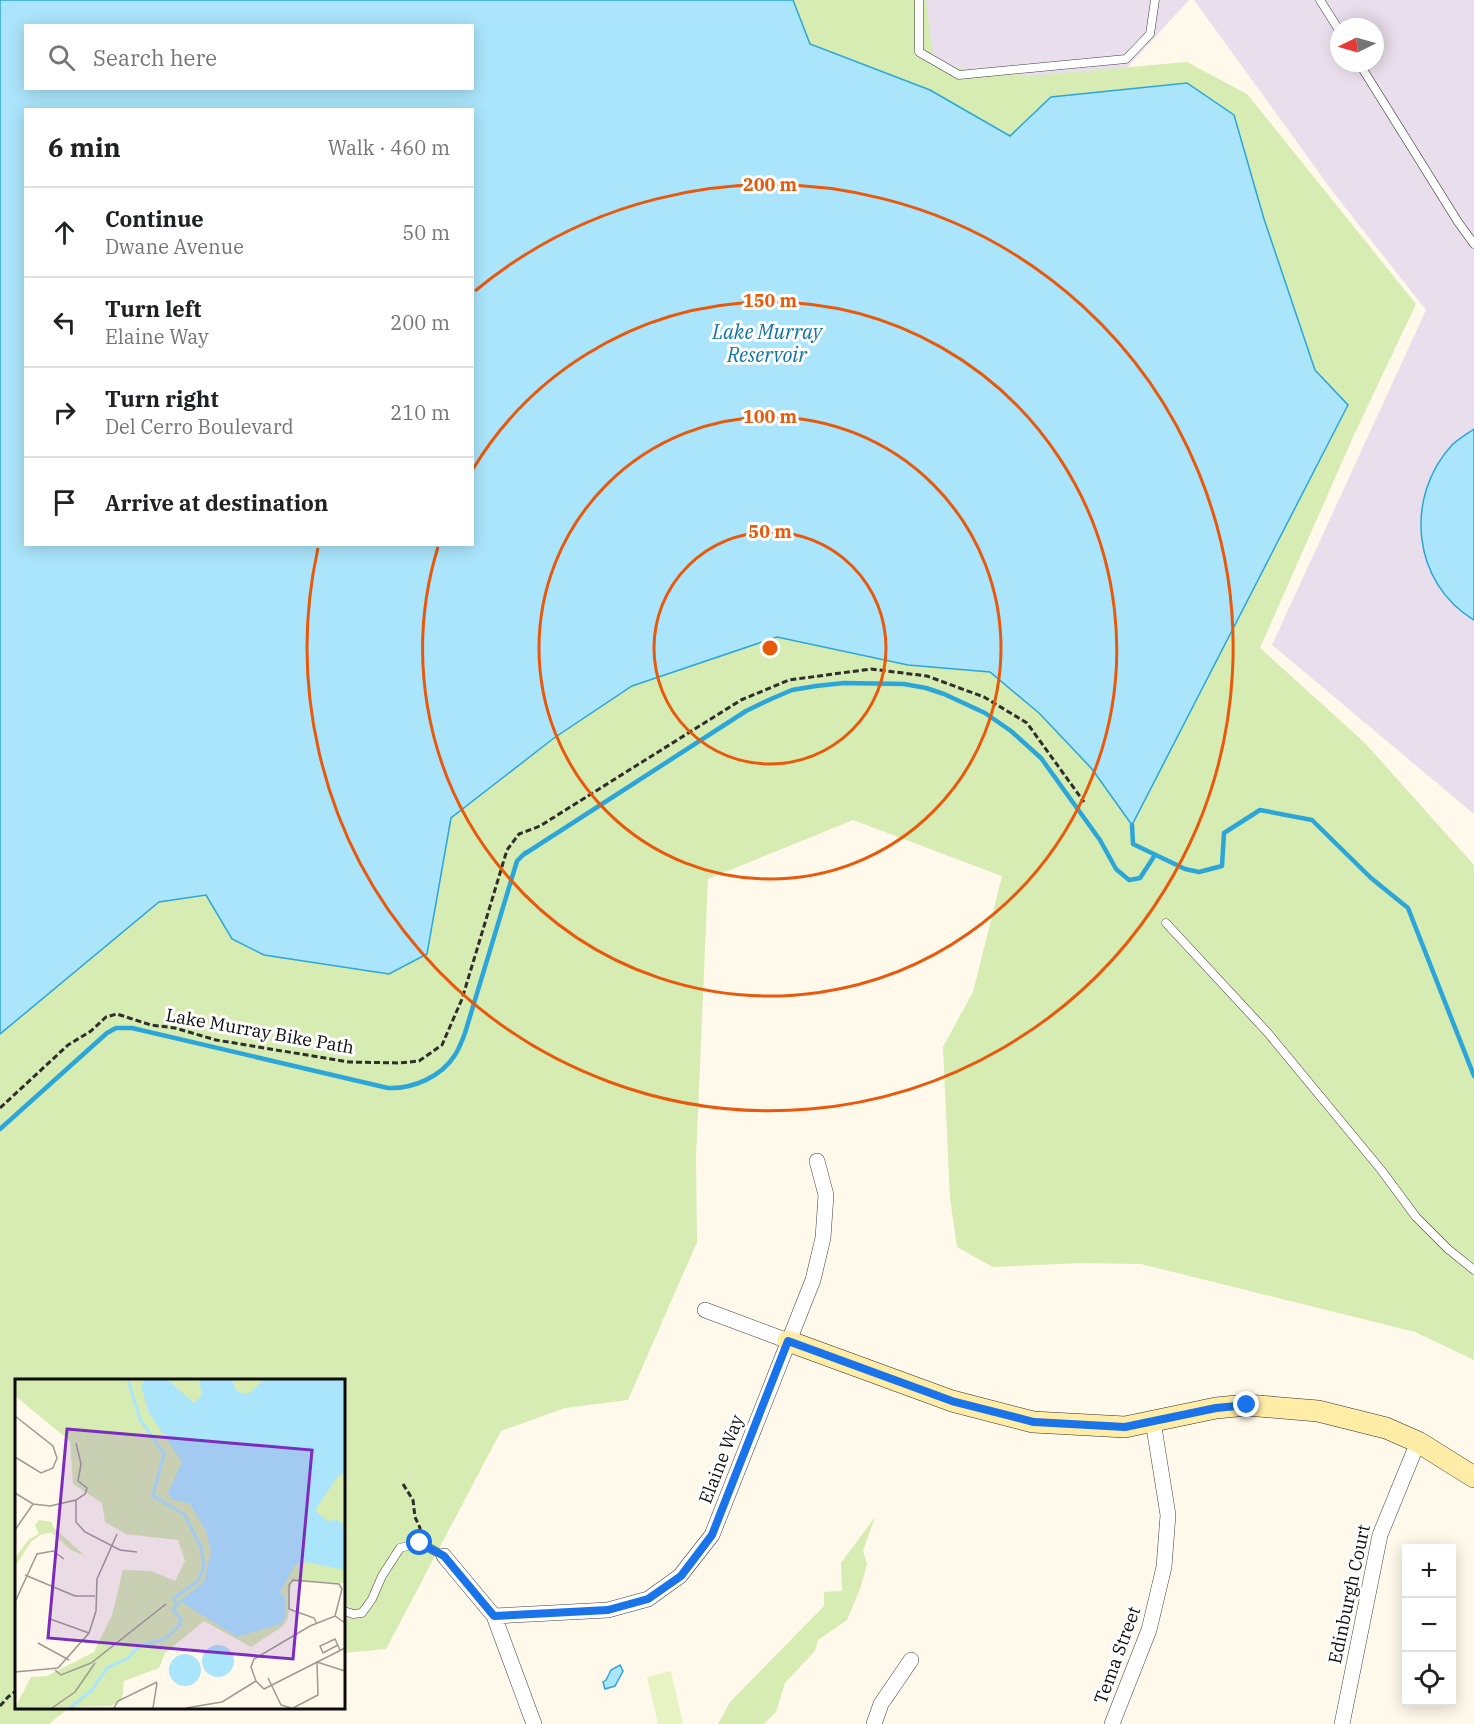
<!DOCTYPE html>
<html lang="en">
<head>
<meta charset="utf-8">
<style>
  :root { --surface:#fff; --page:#f2f2f2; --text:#202124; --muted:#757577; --line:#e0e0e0 }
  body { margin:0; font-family:"IBM Plex Serif",serif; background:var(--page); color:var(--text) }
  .controls { position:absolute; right:18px; bottom:18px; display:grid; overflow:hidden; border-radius:0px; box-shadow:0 3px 15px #0003 }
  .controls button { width:54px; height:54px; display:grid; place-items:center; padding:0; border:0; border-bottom:2px solid var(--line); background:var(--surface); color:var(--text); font:30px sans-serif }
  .compass { position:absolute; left:1330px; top:18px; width:54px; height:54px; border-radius:50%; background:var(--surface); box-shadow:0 3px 15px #0003; rotate:265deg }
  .stop { position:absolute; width:18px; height:18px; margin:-14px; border:4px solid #1a73e8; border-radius:50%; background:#fff }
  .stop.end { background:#1a73e8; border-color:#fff; box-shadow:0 2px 6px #0008 }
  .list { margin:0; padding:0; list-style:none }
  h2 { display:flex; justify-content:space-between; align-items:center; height:78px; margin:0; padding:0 24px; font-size:26px }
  h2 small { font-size:20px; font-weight:400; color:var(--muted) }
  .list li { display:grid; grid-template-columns:39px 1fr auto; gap:18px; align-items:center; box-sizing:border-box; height:90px; padding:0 24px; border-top:2px solid var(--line) }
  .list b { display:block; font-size:22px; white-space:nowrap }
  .list p { margin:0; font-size:20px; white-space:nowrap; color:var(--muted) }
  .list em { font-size:20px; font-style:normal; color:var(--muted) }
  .icon { flex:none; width:33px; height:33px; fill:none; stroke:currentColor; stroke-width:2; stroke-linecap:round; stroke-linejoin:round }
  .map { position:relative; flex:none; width:1474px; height:1724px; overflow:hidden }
  .search { position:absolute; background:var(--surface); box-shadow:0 3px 15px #0003; left:24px; top:24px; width:450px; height:66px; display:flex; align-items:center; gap:15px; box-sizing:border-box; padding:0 21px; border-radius:0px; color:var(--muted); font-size:22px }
  .panel { position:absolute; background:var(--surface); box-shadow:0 3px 15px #0003; left:24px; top:108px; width:450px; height:438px; border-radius:0px }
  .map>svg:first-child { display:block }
</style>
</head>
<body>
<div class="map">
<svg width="1474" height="1724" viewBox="0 0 1474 1724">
  <rect width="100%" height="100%" fill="#fff9eb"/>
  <path fill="#e9dfec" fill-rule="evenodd" d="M908 0H1189L1123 72 1012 85 908 58Z
    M1194 0H1474V814L1272 645 1426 310 1333 192ZM1339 27H1375V63H1339Z"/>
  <path fill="#d6ecb2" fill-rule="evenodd" d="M0 0H926L934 65 1032 76 1187 62 1247 94 1416 304 1354 435 1260 648 1365 743 1474 865V1360L1415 1332 1141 1264 1079 1263 993 1267 957 1247 950 1198 943 1047 973 992 1002 876 853 820 708 879 696 1158 697 1242 628 1400 565 1408 501 1431 386 1649 344 1653V1380H16V1708H69L49 1724H0ZM26 26H472V88H26ZM26 110H472V544H26Z
    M875 1517 863 1551 867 1564 860 1589 847 1620 818 1640 815 1651 785 1683 776 1712 764 1724H718L730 1702 824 1606V1592L842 1591 841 1563Z"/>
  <path fill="#e8f3c4" d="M671 1671 683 1724H658L647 1677Z"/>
  <path fill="#abe5fb" stroke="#2ca5d8" stroke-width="1.5" fill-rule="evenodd" d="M0 0H793L810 44 930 90 1010 136 1051 97 1187 83 1234 115 1264 219 1315 370 1348 405 1132 825 1092 769 1039 713 990 672 908 665 777 637 632 686 554 738 451 818 427 954 389 974 264 955 232 939 206 895 159 902 0 1034ZM26 26H472V88H26ZM26 110H472V544H26Z
    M1474 429V620C1412 583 1404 497 1452 445 1458 439 1467 434 1474 429Z
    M620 1665 623 1671 615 1686 605 1689 603 1682 606 1680 611 1670Z"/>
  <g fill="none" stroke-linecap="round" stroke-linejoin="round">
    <path stroke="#2ca5d8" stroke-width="4.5" d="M1132 825 1133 844 1185 869 1199 872 1222 866 1224 833 1260 810 1312 820 1371 878 1408 908 1474 1076
      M523 855 746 711 771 699 792 690 816 686 844 683 904 684 926 688 944 694 985 713 1011 731 1041 758 1100 840 1116 869 1129 880 1140 878 1155 855
      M0 1129 107 1033 116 1028H132L388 1088C413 1089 441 1077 455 1055 459 1049 462 1041 465 1033L517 861 525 853"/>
    <g stroke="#3f3f3f" stroke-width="9">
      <path id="lane" d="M919 0V52L959 75 1126 59 1150 34 1155 0
        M1320 0 1339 30
        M1359 63 1458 222 1474 244
        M1166 923 1268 1033 1382 1171 1416 1217 1448 1249 1474 1270
        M344 1611 353 1614 362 1613 372 1599 382 1576 400 1548 420 1543 444 1556"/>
    </g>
    <g stroke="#3f3f3f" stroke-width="16">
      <path id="street" d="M705 1310 788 1341
        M444 1556 494 1616 534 1724
        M494 1616 608 1610 648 1599 680 1576 712 1535 813 1280 823 1238 826 1195 817 1161
        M874 1724 881 1704 911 1660
        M1112 1724 1149 1630 1164 1567 1168 1515 1153 1421
        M1342 1724 1380 1535 1418 1442"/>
    </g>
    <g stroke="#2e2e2e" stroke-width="22">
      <path id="secondary" d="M788 1341 952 1401 1033 1422 1125 1427 1216 1408 1247 1405 1318 1411 1386 1428 1418 1442 1474 1477"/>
    </g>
    <path stroke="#2e2e2e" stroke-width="3" stroke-dasharray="6 3" stroke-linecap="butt" d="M0 1108 68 1045 91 1031 106 1017 117 1014 151 1025 175 1028 216 1040 349 1062 399 1063 419 1061 442 1045 462 999 507 850 519 834 540 826 741 700 789 680 871 669 927 676 984 697 1027 723 1084 802
      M403 1484 413 1500 415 1517 420 1528V1532
      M0 1706 8 1697 16 1691"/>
    <use href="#lane" stroke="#fff" stroke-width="8"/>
    <use href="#street" stroke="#fff" stroke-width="15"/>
    <use href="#secondary" stroke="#ffeca6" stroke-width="21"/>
  </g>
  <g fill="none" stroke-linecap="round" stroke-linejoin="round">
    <path stroke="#1a73e8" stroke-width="8" d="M420 1543 444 1556 494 1616 608 1610 648 1599 681 1576 712 1535 788 1341 952 1401 1034 1422 1125 1427 1216 1408 1247 1405"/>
  </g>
  <g fill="none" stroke="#e8590c" stroke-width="3">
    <circle cx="770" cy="648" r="116"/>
    <circle cx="770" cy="648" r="231"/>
    <path d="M473 469A347 347 0 1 1 438 547"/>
    <path d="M475 291A463 463 0 1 1 318 548"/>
  </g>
  <g text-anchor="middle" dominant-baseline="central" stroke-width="6" stroke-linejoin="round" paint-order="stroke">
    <g font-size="18" fill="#0c0c0c" stroke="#fff">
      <text transform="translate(260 1031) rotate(10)">Lake Murray Bike Path</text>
      <text transform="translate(721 1459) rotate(-69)">Elaine Way</text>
      <text transform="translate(1349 1594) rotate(-78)">Edinburgh Court</text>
      <text transform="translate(1117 1655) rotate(-70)">Tema Street</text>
    </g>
    <g font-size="20" font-style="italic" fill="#0c73a7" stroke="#fff">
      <text x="767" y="331">Lake Murray<tspan x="767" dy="23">Reservoir</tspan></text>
    </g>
  </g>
  <g transform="translate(15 1379)">
    <rect width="330" height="330" fill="#fff9eb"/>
    <path d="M0 1H330V204L276 203 273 239 268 247 236 268 189 242 150 274 144 289 109 302 107 321 96 327 0 329 16 298 32 297 79 273 97 236 108 191 136 192 160 202 170 182 163 161 111 155 90 143 87 124 58 105 55 62 0 17ZM24 141 37 143 38 148 70 177 56 171 37 154 27 155 16 163 0 188V179L14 160 24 155 20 146Z" fill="#d6ecb2"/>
    <path d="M129 1H153L179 24 187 16 184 1H217L221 11 228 15 235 14 248 1H330V95L324 96 300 131 312 142 322 141 330 146V191L291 183 280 186 265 213 270 219V239L265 245 222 258 165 222 189 203 196 173 191 152 175 125 156 120 153 114 167 83 134 34 126 7ZM187 282a16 16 0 1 1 32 0a16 16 0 1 1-32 0ZM154 291a16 16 0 1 1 32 0a16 16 0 1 1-32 0Z" fill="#abe5fb"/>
    <path fill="none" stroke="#abe5fb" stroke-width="3" d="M113 1 125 40 149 75 138 117 169 135M160 224 159 219 183 202 189 187 186 168 169 135M55 329 77 311 92 289 113 279 124 267 150 260 164 247 166 240 158 231 165 222"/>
    <path fill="none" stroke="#9e9a92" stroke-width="1.5" d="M0 37 38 67 42 79 38 89 26 94 0 78M0 114 18 125 35 127 61 121 70 115 72 109 63 102 66 85 61 64M61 121V143L70 153 105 171 122 173M0 151 18 125M10 196 60 217H80M0 223 22 175 38 172 49 180M35 240 74 254M330 244 320 237 295 247 239 280 236 288 241 302 249 310 330 269M302 245 299 239 274 230V206L278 201 324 205 327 210 320 237M23 264 54 281M323 266 308 274 305 267 320 260 325 271M40 291 46 296 76 284 151 225M0 293 43 289 74 254 81 232 82 200 102 155M253 299 266 326 276 329M37 329 60 313 80 284M99 329 103 322 142 303M138 329 142 304M171 329 207 323 241 302M278 329 303 316 302 283 330 292"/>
    <path fill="#7b2cbf" fill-opacity="0.15" stroke="#7b2cbf" stroke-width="3" d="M52 50 297 71 278 280 33 259Z"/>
    <rect width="330" height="330" fill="none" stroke="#0c0c0c" stroke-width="3"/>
  </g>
  <circle cx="770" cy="648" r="9" fill="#e8590c" stroke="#fff" stroke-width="3"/>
  <g font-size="18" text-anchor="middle" font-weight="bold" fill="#e8590c" stroke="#fff" stroke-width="6" stroke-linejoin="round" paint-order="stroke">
    <text x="770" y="191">200 m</text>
    <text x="770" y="307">150 m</text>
    <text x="770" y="423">100 m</text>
    <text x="770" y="538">50 m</text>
  </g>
</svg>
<div class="controls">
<button>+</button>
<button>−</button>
<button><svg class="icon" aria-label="locate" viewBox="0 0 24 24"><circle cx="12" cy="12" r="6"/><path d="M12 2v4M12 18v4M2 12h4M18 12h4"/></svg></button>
</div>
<svg class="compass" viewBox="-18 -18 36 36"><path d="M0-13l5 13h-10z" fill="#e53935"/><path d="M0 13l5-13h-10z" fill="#757577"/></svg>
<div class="stop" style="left:420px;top:1543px"></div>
<div class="stop end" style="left:1247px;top:1405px"></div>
<div class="search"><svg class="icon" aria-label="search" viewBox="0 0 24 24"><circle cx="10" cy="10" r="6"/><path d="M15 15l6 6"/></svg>Search here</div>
<section class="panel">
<h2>6 min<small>Walk · 460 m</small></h2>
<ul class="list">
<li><svg class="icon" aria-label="ahead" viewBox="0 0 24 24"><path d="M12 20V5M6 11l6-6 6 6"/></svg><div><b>Continue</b><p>Dwane Avenue</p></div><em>50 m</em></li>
<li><svg class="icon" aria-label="left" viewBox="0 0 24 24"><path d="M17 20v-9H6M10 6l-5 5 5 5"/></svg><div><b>Turn left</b><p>Elaine Way</p></div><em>200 m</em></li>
<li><svg class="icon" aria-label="right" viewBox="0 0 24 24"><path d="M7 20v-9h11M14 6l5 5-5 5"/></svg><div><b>Turn right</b><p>Del Cerro Boulevard</p></div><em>210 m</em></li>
<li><svg class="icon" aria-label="arrive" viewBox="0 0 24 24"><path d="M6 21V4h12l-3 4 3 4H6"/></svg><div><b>Arrive at destination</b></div></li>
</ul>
</section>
</div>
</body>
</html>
